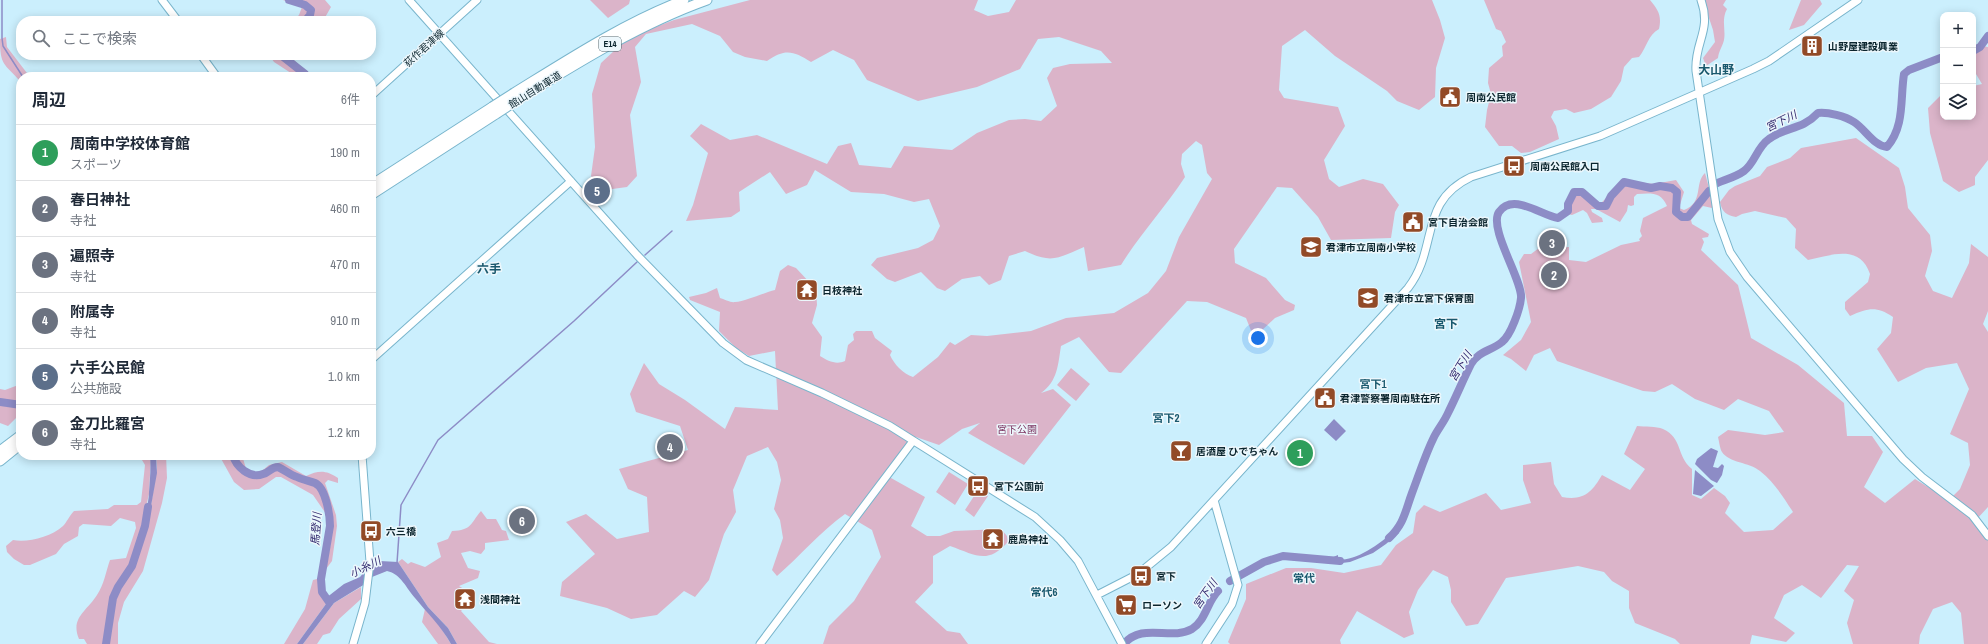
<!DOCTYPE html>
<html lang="ja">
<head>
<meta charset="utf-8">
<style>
  :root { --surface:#fff; --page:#f6f6f7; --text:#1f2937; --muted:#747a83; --line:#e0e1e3; --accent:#1a73e8 }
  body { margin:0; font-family:"Archivo Narrow","Noto Sans JP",sans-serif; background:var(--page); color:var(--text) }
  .controls { position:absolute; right:12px; top:12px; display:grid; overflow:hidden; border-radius:8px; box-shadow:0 2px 10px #0003 }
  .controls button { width:36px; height:36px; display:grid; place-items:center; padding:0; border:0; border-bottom:1px solid var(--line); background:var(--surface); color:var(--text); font:20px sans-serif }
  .you { position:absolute; left:1258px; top:338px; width:14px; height:14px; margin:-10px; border:3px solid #fff; border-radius:50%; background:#1a73e8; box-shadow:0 0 0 6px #1a73e833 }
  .badge { display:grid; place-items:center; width:26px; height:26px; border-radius:50%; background:var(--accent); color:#fff; font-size:13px; font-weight:700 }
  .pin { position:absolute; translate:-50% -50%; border:2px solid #fff; box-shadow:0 1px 4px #0006 }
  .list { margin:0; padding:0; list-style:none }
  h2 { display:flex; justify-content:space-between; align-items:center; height:52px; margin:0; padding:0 16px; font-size:17px }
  h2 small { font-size:13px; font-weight:400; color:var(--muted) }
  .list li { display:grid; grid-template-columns:26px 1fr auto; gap:12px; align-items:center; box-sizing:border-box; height:56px; padding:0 16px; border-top:1px solid var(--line) }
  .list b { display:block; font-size:15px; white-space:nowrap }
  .list p { margin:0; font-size:13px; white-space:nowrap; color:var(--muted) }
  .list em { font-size:13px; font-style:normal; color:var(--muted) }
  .icon { flex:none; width:22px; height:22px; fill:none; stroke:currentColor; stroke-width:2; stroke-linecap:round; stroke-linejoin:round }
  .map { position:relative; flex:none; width:1988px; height:644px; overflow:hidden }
  .search { position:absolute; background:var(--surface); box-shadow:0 2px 10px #0003; left:16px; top:16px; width:360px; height:44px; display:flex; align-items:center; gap:10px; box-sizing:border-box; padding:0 14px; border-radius:16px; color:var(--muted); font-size:15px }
  .panel { position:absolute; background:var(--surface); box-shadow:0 2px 10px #0003; left:16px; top:72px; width:360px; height:388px; border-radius:16px }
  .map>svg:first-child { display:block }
</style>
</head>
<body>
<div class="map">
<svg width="1988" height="644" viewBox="0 0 1988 644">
  <rect width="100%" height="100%" fill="#cbeffd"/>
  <path fill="#dbb4c9" d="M283 0H325L331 7 323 21H293L299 15 302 7Z
    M590 0H630L629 4 608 18Z
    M750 0H978L974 10 988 16 1009 12 1016 0H1432L1440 20 1445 38 1436 68 1435 97 1419 110 1397 101 1387 91 1335 56 1305 30 1282 46 1279 90 1284 98 1338 107 1345 126 1324 160 1329 179 1339 187 1363 179 1383 184 1399 205 1395 212 1391 238 1331 240 1318 217 1292 188 1277 187 1234 249 1235 263 1266 278 1285 300 1295 305 1294 310 1275 318 1259 333H1252L1246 318 1207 302 1187 301 1121 373 1109 372 1079 337 1061 346C1058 364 1058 381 1041 393L1053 389 1071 405 1024 465 968 433 980 423 962 429 939 445 916 437C904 448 890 460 891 478L925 497 911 526 927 536H940L954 531 1001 529 1007 536 1008 542C987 565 976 555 950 546L933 556V583L915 602 947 631 960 633 968 644H823L829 626 854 601 881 557 872 530 845 514C820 532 800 556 777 576L772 570 783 538 780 520 774 509 781 480 777 462 768 447 747 456 733 490 736 512 724 534 709 580 695 597 684 591 657 615 631 619 607 608 560 596 562 582 595 554 566 522 586 514 617 539 649 532 647 497 628 489 619 469 688 450 680 426 636 412 630 394 644 363 659 384 685 400 725 429 735 407 778 410 775 351 749 356 736 348 719 331 720 312 690 300 689 297 706 293 717 288 720 298C724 299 731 303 735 302 746 301 763 293 775 290L780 271 788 265 796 268 811 284 810 287 816 289 817 305 812 323 822 337 820 356C828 361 836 365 845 361L848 345 854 340 853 334 856 331H872L875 338 892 351 890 355C894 364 903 374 913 377L938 357 950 342 955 345 971 335 987 336 1031 331 1066 318 1114 313 1148 293 1166 271 1179 237 1212 179 1207 173 1202 145 1196 141 1182 154 1181 164 1185 177C1165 208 1140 234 1121 265L1088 271 1084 247C1058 258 1052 264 1025 251L1009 256 1001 280 989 285 980 276 962 279 945 291 937 288 921 272 895 282 887 279 871 265 877 258 918 248 933 240 940 226 929 199 914 202 884 194 851 192 815 170 807 185 786 194 770 172 739 192 740 211 731 217 686 221 693 205 708 153 690 136 701 124 730 140 757 135 827 164 838 146 851 143 859 165 891 168 904 146 952 150 977 133 1009 120 1025 119 1041 121 1057 106 1047 78 1053 68 1070 64 1112 63 1101 51 1059 37 1038 39 1020 69 977 87 918 101 867 80 854 60 833 50 811 62C794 51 785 48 767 61L745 57 733 52 720 36 692 24 646 34 635 47 641 82 630 115 637 176 627 187 605 190 591 176 595 147 592 94 601 63 629 37 674 20Z
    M1484 0H1650C1658 10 1662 15 1659 29 1648 35 1647 47 1639 57L1632 58 1624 67 1621 81 1611 97 1591 109 1574 113 1566 109 1554 111 1551 117 1556 126 1559 139 1530 152 1521 153 1512 146H1499L1485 127 1487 110 1491 94 1488 83 1489 68 1503 56 1502 46 1506 42 1501 31 1496 29Z
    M1703 0H1726L1723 5 1727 9C1721 20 1726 30 1724 40 1722 48 1719 50 1718 58L1706 66 1703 58 1715 42 1713 30Z
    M1801 0H1820L1822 4 1804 25 1789 30Z
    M6 37 7 47 30 77H21V82C4 63 0 66 0 39Z
    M1973 44 1988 47V160L1975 177V185L1959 192 1943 181 1930 133 1928 108 1943 93V117H1973V86L1982 84 1973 69Z
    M269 55H289L310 77H297L274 62Z
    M1856 138 1899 168 1905 187 1908 208 1930 235 1932 251 1925 276 1933 291 1952 298 1969 263 1971 244 1988 257V311L1983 324 1988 332V507L1976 520 1988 537V644H1964L1961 613 1952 602 1933 609 1920 635 1919 644H1853L1847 623 1854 600 1844 591 1859 566 1847 565 1821 598 1802 585 1784 595 1774 618 1795 633 1786 642 1752 635 1750 644H1680L1675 639 1635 623 1629 608V591L1612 581 1604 572 1578 566 1506 578 1478 624 1466 626 1451 602V590L1448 577 1433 570 1418 590 1409 612 1414 634 1404 638 1357 611 1340 640 1341 644H1230L1228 642 1246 599V584L1286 568H1311L1344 573 1381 565 1396 545 1413 533 1416 513 1424 505 1440 512 1486 493 1501 510 1531 503 1523 480V465L1551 462 1554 484 1562 497C1584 501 1592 492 1602 475L1630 490 1645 469 1624 454 1637 426C1645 427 1656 426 1663 429 1683 438 1676 456 1692 469V495L1701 499 1714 488 1725 496 1730 503 1725 513 1744 532 1773 530 1793 512C1784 498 1774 482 1760 471 1749 462 1729 463 1722 452 1720 449 1719 441 1718 437L1728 430 1765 435 1784 432 1769 411 1738 399 1724 410 1695 399 1672 384 1655 392 1643 391 1557 361 1550 348 1534 355 1526 371 1511 359 1503 355 1521 340 1531 322 1519 262 1524 254H1531L1543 245 1547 248 1569 247V260L1586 262 1621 245 1640 241 1639 239 1642 236 1640 231 1643 218 1667 206C1661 192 1652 193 1637 194L1634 197V205L1631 206 1628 205 1627 211 1620 222 1596 209H1591L1592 212 1602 218 1603 222 1592 223 1587 213 1583 210 1572 215 1565 213C1565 201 1570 186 1585 192 1591 194 1595 201 1601 203L1622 183 1637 182 1654 184 1676 180 1684 192 1679 208 1684 210C1704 203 1694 183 1705 173L1713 203 1712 208 1703 206 1691 220 1692 224 1709 234 1708 237 1702 238 1704 242 1701 250 1738 285 1751 338 1798 365 1844 403 1847 436H1872L1883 452 1864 487 1885 503 1915 479 1949 500 1960 489 1970 465 1968 443 1950 434 1969 389 1957 363 1926 368 1898 382 1877 349 1891 333 1893 317C1876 306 1869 308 1850 316L1845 309V302L1868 282 1870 274C1860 244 1832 255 1808 260L1795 248 1796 229 1786 218 1755 211 1742 214 1736 217C1726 215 1722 212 1720 202L1729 190 1735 186 1760 176 1767 167 1790 158 1801 148Z
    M1071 368 1090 384 1076 401 1057 385Z
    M21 384V400L15 405 21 410V413L8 426 0 423V389L5 390Z
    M139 455 151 456 149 494 146 507 149 517 157 468 156 455H166L167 478 162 503 143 571 124 602 118 623V644H87L84 639H79C70 618 87 611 97 595 104 585 106 571 110 560L126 558 136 528 135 522 120 518 111 526 83 524 79 527 78 536 64 544 56 554 30 565H24L14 559 7 552 6 546 13 540C27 543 51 537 63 526 67 522 69 516 74 511L108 509 114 505H137L141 502 145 465Z
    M219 455H242L247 472 258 474 269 465 282 462 306 476C319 470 326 470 338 478V483L328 480 325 483 336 515 337 526 332 561 326 569 331 542V521L313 495 281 477H276L259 489 244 490 234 482Z
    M949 472 968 484 955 505 936 492Z
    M978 490 988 496 974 517 965 510Z
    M481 511 487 519H496L502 530 506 531 509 540 485 543V549L481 554 470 551 461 553 468 568 480 571 478 578 459 586 475 596 461 611 489 642 497 644H457L448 628 428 607 398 562 402 559 408 564 411 562 425 567 441 557 437 543 448 539 452 531C472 530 470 524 481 511Z
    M317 579 319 581V589L325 598 326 604 297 644H284L305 609 313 580Z
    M361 587V599L339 619 330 633 323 635 317 644H303L334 603Z
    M425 609 438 623 451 644H438L422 622Z"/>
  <path fill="#8d8cc6" d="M1334 419 1346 431 1336 441 1324 430Z
    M1711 448 1718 451 1713 467 1718 468 1722 464 1724 466 1722 475 1717 483 1711 480 1695 464 1697 459Z
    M150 455H156L157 473 149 517H146C146 508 149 501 149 492 150 480 151 467 150 455Z
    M1695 470 1714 486 1701 496 1693 494Z
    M1396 530 1399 533 1386 544 1373 553 1350 562 1334 564 1330 563 1331 558 1338 555V559C1355 563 1383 541 1396 530Z
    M380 561 398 562 428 607 448 628 457 644H451C441 626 428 614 415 598 406 588 401 574 387 571L372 577 373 565Z
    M366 570 365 584 334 603 303 644H297L326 604V598L344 584 360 577Z"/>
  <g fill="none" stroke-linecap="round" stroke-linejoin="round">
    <path stroke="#8d8cc6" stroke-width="1.5" d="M2 0V38L3 46 23 77
      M645 255 672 231
      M397 563 401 505 438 440 574 321 637 262"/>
    <path stroke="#8d8cc6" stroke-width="8" d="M289 0 305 5 311 10 310 15 305 21
      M1973 51 1980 47 1988 36
      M281 55 305 74 306 77
      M1715 184C1724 180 1736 177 1744 171 1755 163 1757 147 1769 139 1786 126 1801 131 1818 113 1828 112 1845 116 1854 122 1865 129 1874 146 1887 147 1905 126 1900 99 1904 74L1909 70 1943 57
      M0 402 21 405
      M233 455C236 467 250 479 263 474 269 473 271 467 278 467 285 470 290 475 297 477 303 480 310 481 315 483 326 488 330 516 330 526L321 579 322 592 329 602
      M1389 538C1404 524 1405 512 1412 493 1419 475 1425 455 1434 437 1438 429 1444 422 1448 413 1456 397 1463 380 1471 364 1479 351 1491 351 1502 342 1511 335 1520 309 1521 298 1523 281 1488 228 1499 212 1513 192 1542 216 1558 218L1568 211V204L1574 192H1582L1598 206H1606L1611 196 1624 182 1651 188 1660 186 1672 188 1677 192 1676 212 1682 217H1688L1709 191
      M1230 581 1264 562 1283 556 1340 561
      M106 644 113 598 118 587 132 566 145 526 148 507
      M1124 644C1142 622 1171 641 1192 629 1206 620 1207 602 1218 591"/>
    <g stroke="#79b5cc" stroke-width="9">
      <path id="secondary" d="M162 0 178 21
        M409 0 637 255 723 343 746 360 822 393 890 426 1035 517 1060 540 1078 561 1122 644
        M1701 0C1712 31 1694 42 1696 71L1718 219 1730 252 1747 277 1903 459 1922 477 1972 515 1988 536
        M201 55 217 77
        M371 96 477 0
        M371 360 571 181
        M1097 595 1138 574 1171 547 1408 288C1439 248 1418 202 1471 177L1600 136 1753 69 1769 61 1858 0
        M353 644 365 603 370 562 362 455
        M760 644 913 441
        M1206 644 1232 604 1238 585 1214 500"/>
    </g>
    <g stroke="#79b5cc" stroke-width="11">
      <path id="highway" d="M514 93C569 59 624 23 684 0
        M519 99C579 62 640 24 707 0
        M371 185 492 107
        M371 195 496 114
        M0 451 21 435
        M0 461 21 444"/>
    </g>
    <use href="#secondary" stroke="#fff" stroke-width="7"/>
    <use href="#highway" stroke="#fff" stroke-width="9"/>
    <g stroke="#79b5cc" stroke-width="11" stroke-linecap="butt">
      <path id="highway-bridge" d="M492 107 514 93
        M496 114 519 99"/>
    </g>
    <use href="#highway-bridge" stroke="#fff" stroke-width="9"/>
  </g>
  <defs>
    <g id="building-square" transform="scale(1.15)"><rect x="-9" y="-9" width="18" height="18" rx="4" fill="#924a27" stroke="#ecf7fc"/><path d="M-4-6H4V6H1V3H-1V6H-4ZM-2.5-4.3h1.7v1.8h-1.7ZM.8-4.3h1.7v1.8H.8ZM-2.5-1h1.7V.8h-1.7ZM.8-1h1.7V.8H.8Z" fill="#fff"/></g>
    <g id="civic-square" transform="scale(1.15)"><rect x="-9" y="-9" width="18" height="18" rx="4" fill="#924a27" stroke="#ecf7fc"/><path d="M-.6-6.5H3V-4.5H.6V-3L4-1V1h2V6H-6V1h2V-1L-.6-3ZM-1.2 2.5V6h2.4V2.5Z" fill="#fff"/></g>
    <g id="bus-square" transform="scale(1.15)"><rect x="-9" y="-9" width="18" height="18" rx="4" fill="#924a27" stroke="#ecf7fc"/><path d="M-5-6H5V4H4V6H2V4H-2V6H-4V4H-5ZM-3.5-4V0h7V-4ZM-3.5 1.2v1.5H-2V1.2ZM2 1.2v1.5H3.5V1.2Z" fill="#fff"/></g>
    <g id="school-square" transform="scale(1.15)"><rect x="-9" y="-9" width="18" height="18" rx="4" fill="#924a27" stroke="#ecf7fc"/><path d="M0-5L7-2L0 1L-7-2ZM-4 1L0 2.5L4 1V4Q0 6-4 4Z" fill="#fff"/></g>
    <g id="temple-square" transform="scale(1.15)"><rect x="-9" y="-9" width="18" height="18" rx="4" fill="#924a27" stroke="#ecf7fc"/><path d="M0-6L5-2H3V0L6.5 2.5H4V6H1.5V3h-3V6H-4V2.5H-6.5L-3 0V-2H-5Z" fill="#fff"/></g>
    <g id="bar-square" transform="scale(1.15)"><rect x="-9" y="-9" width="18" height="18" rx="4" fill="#924a27" stroke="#ecf7fc"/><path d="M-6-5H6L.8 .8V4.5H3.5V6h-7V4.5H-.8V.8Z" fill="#fff"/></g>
    <g id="supermarket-square" transform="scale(1.15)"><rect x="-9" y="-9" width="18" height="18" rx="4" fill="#924a27" stroke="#ecf7fc"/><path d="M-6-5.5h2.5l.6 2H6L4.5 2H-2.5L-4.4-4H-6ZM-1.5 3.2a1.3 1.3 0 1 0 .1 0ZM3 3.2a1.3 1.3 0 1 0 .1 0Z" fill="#fff"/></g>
  </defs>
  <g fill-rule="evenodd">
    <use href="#building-square" x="1812" y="46"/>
    <use href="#civic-square" x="1450" y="97"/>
    <use href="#bus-square" x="1514" y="166"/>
    <use href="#civic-square" x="1413" y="222"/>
    <use href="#school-square" x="1311" y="247"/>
    <use href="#temple-square" x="807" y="290"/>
    <use href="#school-square" x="1368" y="298"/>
    <use href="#civic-square" x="1325" y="398"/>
    <use href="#bar-square" x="1181" y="451"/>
    <use href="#bus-square" x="978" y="486"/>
    <use href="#bus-square" x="371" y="531"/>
    <use href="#temple-square" x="993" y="539"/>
    <use href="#bus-square" x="1141" y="576"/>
    <use href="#temple-square" x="465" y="599"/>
    <use href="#supermarket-square" x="1126" y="605"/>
  </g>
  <g text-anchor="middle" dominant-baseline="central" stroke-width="3" stroke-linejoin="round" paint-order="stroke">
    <rect fill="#ecf7fc" stroke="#4e646c" stroke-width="1" x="599" y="37" width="22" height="14" rx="3"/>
    <g font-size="9" font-weight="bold" fill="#0b252e">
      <text x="610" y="44">E14</text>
    </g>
    <g font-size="10" font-weight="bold" fill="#0b252e" stroke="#ecf7fc" text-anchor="start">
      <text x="1828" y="46">山野屋建設興業</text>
      <text x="1466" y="97">周南公民館</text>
      <text x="1530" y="166">周南公民館入口</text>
      <text x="1428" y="222">宮下自治会館</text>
      <text x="1326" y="247">君津市立周南小学校</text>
      <text x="822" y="290">日枝神社</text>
      <text x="1384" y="298">君津市立宮下保育園</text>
      <text x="1340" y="398">君津警察署周南駐在所</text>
      <text x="1196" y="451">居酒屋 ひでちゃん</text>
      <text x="994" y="486">宮下公園前</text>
      <text x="386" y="531">六三橋</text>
      <text x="1008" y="539">鹿島神社</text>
      <text x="1156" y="576">宮下</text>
      <text x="480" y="599">浅間神社</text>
      <text x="1142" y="605">ローソン</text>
    </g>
    <g font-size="10" fill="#0b252e" stroke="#ecf7fc">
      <text transform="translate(424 48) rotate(-42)">荻作君津線</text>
      <text transform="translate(535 90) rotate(-32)">館山自動車道</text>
    </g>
    <g font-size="10" fill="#79315e" stroke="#ecf7fc">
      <text x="1017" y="429">宮下公園</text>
    </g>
    <g font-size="11" font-style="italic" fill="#32296e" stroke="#ecf7fc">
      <text transform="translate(1781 121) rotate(-26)">宮下川</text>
      <text transform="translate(1460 366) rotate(-58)">宮下川</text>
      <text transform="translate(316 529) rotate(-86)">馬登川</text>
      <text transform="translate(365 567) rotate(-26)">小糸川</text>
      <text transform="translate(1205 594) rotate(-55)">宮下川</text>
    </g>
    <g font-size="11" font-weight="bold" fill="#19586d" stroke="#ecf7fc">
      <text x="1373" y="384">宮下1</text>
      <text x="1166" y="418">宮下2</text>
      <text x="1304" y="578">常代</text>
      <text x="1044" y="592">常代6</text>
    </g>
    <g font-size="12" font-weight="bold" fill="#19586d" stroke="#ecf7fc">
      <text x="1716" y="70">大山野</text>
      <text x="489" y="269">六手</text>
      <text x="1446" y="324">宮下</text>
    </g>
  </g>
</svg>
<div class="controls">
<button>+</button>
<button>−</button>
<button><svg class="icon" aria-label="layers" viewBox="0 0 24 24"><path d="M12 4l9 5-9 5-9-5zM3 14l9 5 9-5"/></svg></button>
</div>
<div class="you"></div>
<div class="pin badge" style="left:1300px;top:453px;background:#2e9e5b">1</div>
<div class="pin badge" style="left:1554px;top:275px;background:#6b7280">2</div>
<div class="pin badge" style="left:1552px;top:243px;background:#6b7280">3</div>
<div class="pin badge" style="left:670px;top:447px;background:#6b7280">4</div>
<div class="pin badge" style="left:597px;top:191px;background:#5c6f8a">5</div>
<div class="pin badge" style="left:522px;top:521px;background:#6b7280">6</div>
<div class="search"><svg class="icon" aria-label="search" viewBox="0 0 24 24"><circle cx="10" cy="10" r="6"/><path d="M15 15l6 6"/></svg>ここで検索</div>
<section class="panel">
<h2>周辺<small>6件</small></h2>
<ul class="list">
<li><span class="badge" style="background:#2e9e5b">1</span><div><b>周南中学校体育館</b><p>スポーツ</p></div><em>190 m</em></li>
<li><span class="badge" style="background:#6b7280">2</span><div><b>春日神社</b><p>寺社</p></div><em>460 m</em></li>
<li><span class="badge" style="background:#6b7280">3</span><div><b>遍照寺</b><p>寺社</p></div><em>470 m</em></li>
<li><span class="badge" style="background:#6b7280">4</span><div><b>附属寺</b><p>寺社</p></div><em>910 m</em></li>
<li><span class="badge" style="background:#5c6f8a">5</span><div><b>六手公民館</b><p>公共施設</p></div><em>1.0 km</em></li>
<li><span class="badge" style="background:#6b7280">6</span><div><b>金刀比羅宮</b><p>寺社</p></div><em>1.2 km</em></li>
</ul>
</section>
</div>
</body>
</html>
